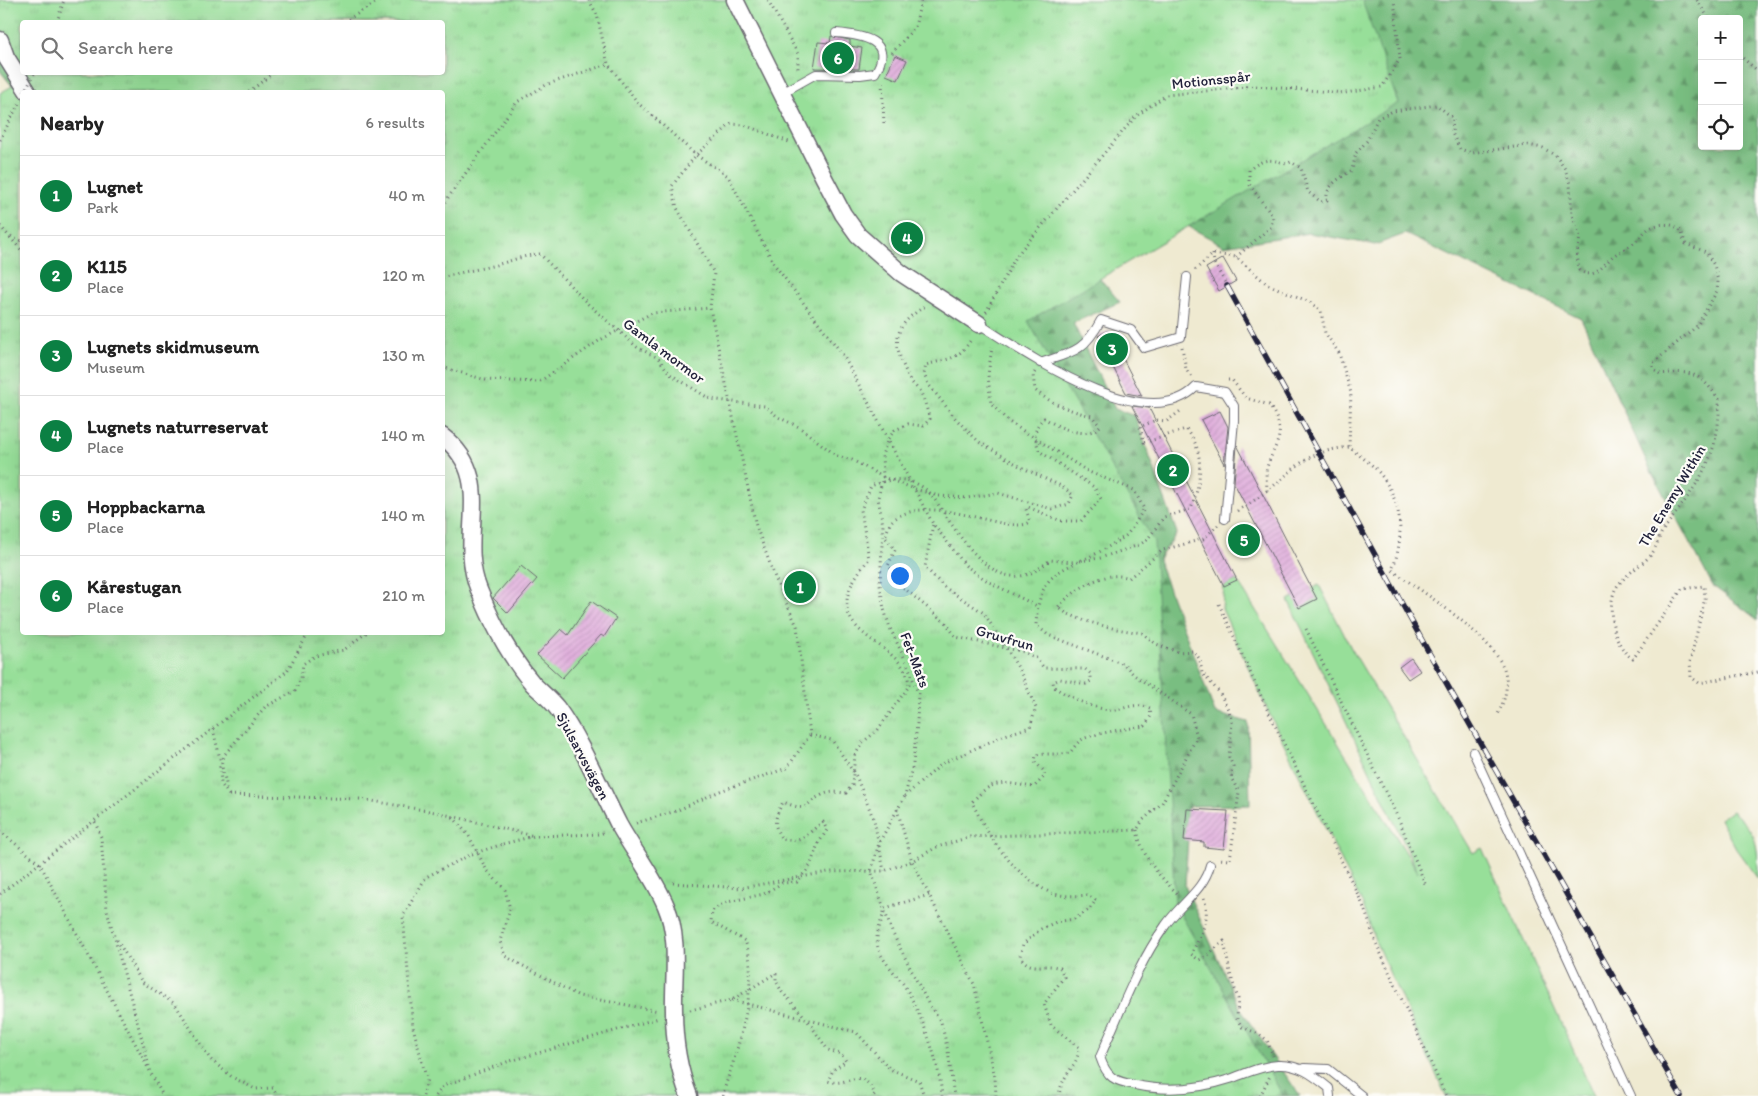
<!DOCTYPE html>
<html lang="en">
<head>
<meta charset="utf-8">
<style>
  :root { --surface:#fff; --page:#f6f6f6; --text:#222; --muted:#767676; --line:#e0e0e0; --accent:#0b8043 }
  body { margin:0; font-family:Itim,sans-serif; background:var(--page); color:var(--text) }
  .controls { position:absolute; right:15px; top:15px; display:grid; overflow:hidden; border-radius:5px; box-shadow:0 5px 20px #0002 }
  .controls button { width:45px; height:45px; display:grid; place-items:center; padding:0; border:0; border-bottom:1px solid var(--line); background:var(--surface); color:var(--text); font:25px sans-serif }
  .you { position:absolute; left:899px; top:575px; width:18px; height:18px; margin:-12px; border:4px solid #fff; border-radius:50%; background:#1a73e8; box-shadow:0 0 0 8px #1a73e833 }
  .badge { display:grid; place-items:center; width:32px; height:32px; border-radius:50%; background:var(--accent); color:#fff; font-size:16px; font-weight:700 }
  .pin { position:absolute; translate:-50% -50%; border:2px solid #fff; box-shadow:0 1px 5px #0006 }
  .list { margin:0; padding:0; list-style:none }
  h2 { display:flex; justify-content:space-between; align-items:center; height:65px; margin:0; padding:0 20px; font-size:21px }
  h2 small { font-size:16px; font-weight:400; color:var(--muted) }
  .list li { display:grid; grid-template-columns:32px 1fr auto; gap:15px; align-items:center; box-sizing:border-box; height:80px; padding:0 20px; border-top:1px solid var(--line) }
  .list b { display:block; font-size:19px; white-space:nowrap }
  .list p { margin:0; font-size:16px; white-space:nowrap; color:var(--muted) }
  .list em { font-size:16px; font-style:normal; color:var(--muted) }
  .icon { flex:none; width:28px; height:28px; fill:none; stroke:currentColor; stroke-width:2; stroke-linecap:round; stroke-linejoin:round }
  .map { position:relative; flex:none; width:1758px; height:1096px; overflow:hidden }
  .search { position:absolute; background:var(--surface); box-shadow:0 5px 20px #0002; left:20px; top:20px; width:425px; height:55px; display:flex; align-items:center; gap:12px; box-sizing:border-box; padding:0 18px; border-radius:5px; color:var(--muted); font-size:19px }
  .panel { position:absolute; background:var(--surface); box-shadow:0 5px 20px #0002; left:20px; top:90px; width:425px; height:545px; border-radius:5px }
  .map>svg:first-child { display:block }
</style>
</head>
<body>
<div class="map">
<svg width="1758" height="1096" viewBox="0 0 1758 1096">
  <defs>
    <pattern id="forest-firs" width="22" height="20" patternUnits="userSpaceOnUse" patternTransform="scale(1.25)"><rect width="22" height="20" fill="#79be81"/><path d="M5 1l3.5 6h-7zM16 11l3.5 6h-7z" fill="#639a6b"/></pattern>
    <pattern id="park-tufts" width="24" height="20" patternUnits="userSpaceOnUse" patternTransform="scale(1.25)"><rect width="24" height="20" fill="#97df99"/><path d="M3 7l-1-3M5 7V3M7 7l1-3M15 17l-1-3M17 17v-4M19 17l1-3" fill="none" stroke="#82bf85"/></pattern>
    <pattern id="building-hatch" width="6" height="6" patternUnits="userSpaceOnUse" patternTransform="scale(1.25)"><rect width="6" height="6" fill="#e0afdc"/><path d="M-1 1l2-2M0 6l6-6M5 7l2-2" fill="none" stroke="#c096be"/></pattern>
  </defs>
  <rect width="100%" height="100%" fill="#fdfcf7"/>
  <filter id="ink" filterUnits="userSpaceOnUse"><feTurbulence type="fractalNoise" baseFrequency=".02" numOctaves="2"/><feDisplacementMap in="SourceGraphic" scale="10" xChannelSelector="R" yChannelSelector="G"/><feConvolveMatrix kernelMatrix="1 2 1 2 8 2 1 2 1" color-interpolation-filters="sRGB"/></filter>
  <filter id="wash" filterUnits="userSpaceOnUse"><feTurbulence type="fractalNoise" baseFrequency=".0096" numOctaves="4" result="noise"/><feDisplacementMap in="SourceGraphic" scale="20" xChannelSelector="R" yChannelSelector="G"/><feGaussianBlur stdDeviation="1.12" result="paint"/><feColorMatrix in="noise" values="0 0 0 0 0 0 0 0 0 0 0 0 0 0 0 0 0 1.4 0 .05"/><feComposite in="paint" operator="in"/></filter>
  <g filter="url(#wash)">
    <rect width="100%" height="100%" fill="#efead1"/>
    <path fill="#97df99" stroke="#5c806a" d="M1237 580 1418 872 1288 600 1319 585 1351 648 1473 853 1482 848 1594 1096H1446L1376 943 1363 905 1267 709 1222 609 1224 586Z
      M1732 811C1758 834 1758 843 1758 879L1736 849 1720 819Z"/>
    <path fill="url(#forest-firs)" stroke="#4e705e" fill-rule="evenodd" d="M0 0H1758V620L1713 586 1651 471 1581 318 1405 234 1375 245 1309 233 1224 246 1104 180 1055 226 1120 302 1073 323 1115 409 1135 416 1177 533 1158 560 1215 713 1248 722 1250 805 1190 806 1185 886 1241 1010 1300 1096H176L489 648 442 556V92H22V98L0 71ZM1702 19H1739V146H1702ZM22 22H442V72H22Z"/>
    <path fill="url(#park-tufts)" stroke="#5c806a" fill-rule="evenodd" d="M0 0H1362L1398 103 1028 321 1154 542 1175 904 1283 1096H0V93L19 82 0 35ZM22 22H442V72H22ZM22 92H442V632H22Z"/>
    <g id="blocks">
      <path fill="url(#building-hatch)" d="M831 36 850 40V46L862 48 859 69 814 68 818 42 830 43Z
        M895 55 907 60 898 80 886 75Z
        M898 238a9 9 0 1 1 18 0a9 9 0 1 1-18 0Z
        M1223 258 1236 281 1219 291 1206 268Z
        M1109 331 1115 341 1121 338 1127 348 1120 353 1142 396 1126 393 1103 347 1098 336Z
        M1132 406 1149 408 1237 580 1224 586Z
        M1220 411 1228 427 1224 464 1201 420Z
        M1237 445 1317 599 1299 608 1234 483Z
        M521 566 537 579 508 613 493 598Z
        M591 601 616 618 604 637 601 635 562 678 537 655 561 629 568 635Z
        M1411 658 1420 671 1408 679 1399 667Z
        M1187 809 1228 811 1224 849 1204 847V842L1184 840Z"/>
    </g>
  </g>
  <g filter="url(#ink)">
    <use href="#blocks" fill-opacity="0" stroke="#6a6870" stroke-width="1"/>
    <g fill="none" stroke-linecap="round" stroke-linejoin="round">
      <g stroke="#6a6870" stroke-width="10">
        <path id="lane" d="M782 93 816 74 860 75 875 73C896 40 861 35 836 33
          M979 324C1025 353 1146 438 1196 387L1225 392 1234 406V421L1225 519
          M1040 363C1073 352 1084 352 1101 320L1131 330 1144 348 1181 337 1187 277
          M1473 752 1631 1096
          M1210 865C1204 890 1179 905 1165 926 1137 965 1120 1013 1100 1057 1107 1078 1114 1081 1135 1085 1168 1092 1199 1089 1230 1079 1247 1073 1261 1066 1278 1065 1300 1064 1314 1076 1329 1088L1330 1096
          M1304 1068 1328 1069 1362 1096"/>
      </g>
      <g stroke="#6a6870" stroke-width="19">
        <path id="street" d="M735 0 824 178 843 214 858 235 901 273 979 324
          M0 40 6 57 28 92
          M442 436C498 479 456 534 479 590 492 623 510 657 533 684 541 692 550 699 557 708 581 741 600 788 619 825 634 852 654 877 666 906 680 939 673 977 674 1011 674 1041 678 1068 689 1096"/>
      </g>
      <path stroke="#6a6870" stroke-width="3" stroke-dasharray="1 4" stroke-linecap="butt" d="M589 0 597 15 608 64 638 103 696 155 728 176 774 264 843 355 933 524 966 566 989 582 1037 606
        M768 0 798 54V71
        M1697 0 1709 19
        M57 22 64 0
        M344 22 380 0
        M892 53 915 27 921 0
        M1739 55 1758 71
        M882 82 884 124
        M249 92 274 72
        M0 140 19 103
        M442 206 517 102 548 84 608 64
        M0 226 22 251
        M11 236 22 241
        M1213 254 1214 263 1227 286
        M1236 257 1271 227 1273 217 1249 184V170C1262 159 1270 158 1286 164L1291 162 1301 168 1308 192 1321 202 1327 200C1325 185 1341 178 1352 170L1356 153 1367 141 1378 118 1393 111 1437 105 1453 118 1452 133 1460 149 1472 153 1528 145 1543 148 1556 156 1565 169 1570 184 1572 215 1580 237 1577 253 1579 270C1595 281 1602 266 1613 256 1620 251 1630 247 1636 241 1640 238 1643 233 1647 230 1655 223 1673 222 1680 230 1683 233 1683 239 1686 244L1706 252 1714 265 1718 281 1717 291 1697 326 1653 363V368L1660 374C1693 370 1699 373 1719 399 1721 456 1697 485 1664 529 1658 537 1657 548 1650 556 1641 565 1620 579 1615 590 1606 610 1614 647 1633 659L1682 589 1704 586 1705 598 1690 662 1691 677 1699 683 1758 672
        M1195 270 1213 254 1236 257 1267 284 1310 302 1321 311 1325 333 1339 353 1351 393 1349 447
        M442 278C462 271 483 269 503 263 516 259 527 255 540 254L588 304 637 347 658 358 670 374 710 399 765 406 778 417 799 427 837 456 852 460 883 477 915 489 939 496 967 498 998 493 1052 509 1069 504 1073 495 1063 487 1023 468 979 442 956 419 928 384 924 374 926 365C949 358 958 361 972 338
        M924 307C890 328 893 345 909 378 912 384 918 388 921 393 925 401 927 411 930 419L923 426 908 424 895 430 888 439 882 455 883 477 878 498 883 525 880 585 884 609 890 628 909 668 918 693 917 724 913 764 905 796 879 843 871 871 892 932 928 1003 941 1022 948 1051 954 1096
        M986 312 1017 255 1136 116 1166 95 1255 86 1345 93 1382 87 1400 59 1394 0
        M1182 347 1186 369 1191 377
        M442 367 486 380 539 382 600 340 652 313 710 308
        M1035 372 1033 375 1035 390C1051 404 1071 411 1092 416L1100 426C1086 441 1058 427 1044 418 1032 429 1035 437 1039 451L1094 487 1101 499 1081 521H1061L1028 507 1026 509 1030 522C1010 537 931 490 893 520 889 523 887 532 885 537L895 550 888 566 896 573 899 584 946 623 956 637 1024 652 1036 658 1044 668 1085 669 1091 674V681L1086 684 1060 679 1053 682 1054 687C1069 697 1090 707 1108 710 1123 712 1130 701 1150 708L1151 716 1145 726C1132 728 1087 734 1080 741 1076 744 1073 749 1070 753 1058 755 1048 753 1036 755L1035 762 1044 771 1045 776 1034 787C1003 783 994 777 972 802 988 837 1013 874 1049 892 1060 897 1076 896 1088 895L1096 900 1089 910 1074 919 1056 922 1041 929 1023 944 1020 956C1030 973 1044 962 1060 968L1064 977 1044 1004 1051 1025 1079 1048C1077 1070 1062 1072 1059 1096
        M1228 380H1232L1246 398 1269 405C1288 434 1277 439 1267 467 1265 474 1267 484 1267 491
        M1237 511C1247 505 1257 499 1266 492 1298 467 1304 452 1349 447 1357 454 1368 461 1376 469 1402 498 1406 535 1392 570 1421 591 1496 638 1505 672 1509 688 1504 702 1497 716
        M1218 525 1203 539 1163 550 1129 578C1105 569 1075 589 1058 607L1066 613 1085 621 1116 629 1142 633 1156 644 1178 652 1194 651 1200 660 1202 673 1219 692 1229 711 1232 722 1229 757 1233 766 1231 778 1239 792 1230 860 1219 859
        M1080 561 1100 558 1139 545 1147 540 1164 517 1191 509C1201 483 1206 451 1186 429 1171 433 1160 439 1144 442L1140 427 1156 420 1167 421 1182 410
        M1219 604 1267 709 1363 905 1376 943 1446 1096
        M1306 629 1399 820 1426 886
        M213 729 228 792
        M810 735 832 740 856 776 874 820 884 871
        M229 795 361 799 435 812 534 836
        M229 795 221 784 220 767 225 754 265 707 295 691 301 678 303 664 315 656 344 650 367 632
        M905 796 943 763 1005 735 1030 727 1036 708 1019 669 984 613 944 587 925 567 933 524
        M897 809 912 861 974 984 995 1077 996 1096
        M453 817 469 836 486 869 505 890 510 909 500 941 505 956 579 996 659 1011
        M95 822 101 837 107 910 149 1066
        M636 823 676 811 720 791 787 768 810 735 797 626 777 583 756 526 710 308 714 273 677 208 672 186 696 155 731 124 744 125 789 142
        M1137 830C1142 857 1159 876 1178 894
        M0 831 40 864 163 1096
        M503 844 534 836 599 834 606 832
        M673 883 741 888 828 872 884 871 912 861 937 847 970 837 1137 830 1143 820 1162 803 1197 737 1191 714 1134 675 1124 664 1048 635 1036 625C1039 561 1072 572 1114 543 1119 540 1126 537 1129 532 1135 525 1139 516 1144 509L1134 490 1089 472 1009 422 991 404 988 375 992 347
        M0 894 287 671 309 632
        M929 895 885 908C883 918 876 932 877 942 878 959 899 975 907 990 924 1021 939 1061 942 1096
        M1204 898C1211 919 1201 935 1191 954L1199 960C1210 956 1215 947 1224 941L1230 973 1238 999 1237 1019 1242 1027 1259 1034 1267 1040 1273 1056
        M117 940 142 982 175 1004 210 1059 232 1077 255 1089 273 1088 277 1096
        M732 1000 856 1032 890 1069 919 1081 924 1096
        M690 1010 732 1000 776 973V981L782 992 805 1017 828 1050 841 1054 846 1061 833 1070 828 1081C849 1088 860 1064 875 1094L873 1096
        M423 1096 427 1081 413 1027 403 916 426 877 472 854
        M436 1096 443 1086 507 1062 659 1018
        M723 1096C725 1083 731 1072 734 1059 744 1028 758 971 745 941L711 922 712 911 723 903 764 894 782 883 797 882 810 866 818 844 827 830 823 822C805 834 806 844 782 839 772 825 775 817 783 802 812 813 801 805 822 795 830 791 838 792 846 793L852 785 855 755 863 742 877 731 909 686C908 636 802 638 869 559L861 510 871 486C893 477 911 476 930 493 950 519 981 581 1020 576 1032 575 1041 567 1050 560L1074 562
        M1260 1096 1270 1076"/>
      <use href="#lane" stroke="#fff" stroke-width="8"/>
      <use href="#street" stroke="#fff" stroke-width="16"/>
      <g stroke="#22223b" stroke-width="5.5">
        <path id="rail" d="M1227 286 1428 651 1681 1096"/>
      </g>
      <use href="#rail" stroke="#fdfcf7" stroke-width="4" stroke-dasharray="11" stroke-linecap="butt"/>
      <path stroke="#6a6870" stroke-width="3" stroke-dasharray="1 4" stroke-linecap="butt" d="M24 92 35 72
        M472 854 503 844"/>
    </g>
  </g>
  <g text-anchor="middle" dominant-baseline="central" stroke-width="4.5" stroke-linejoin="round" paint-order="stroke">
    <g font-size="15" fill="#22223b" stroke="#fdfcf7">
      <text transform="translate(1211 80) rotate(-6)">Motionsspår</text>
      <text transform="translate(664 351) rotate(37)">Gamla mormor</text>
      <text transform="translate(1672 496) rotate(-59)">The Enemy Within</text>
      <text transform="translate(1005 638) rotate(16)">Gruvfrun</text>
      <text transform="translate(915 660) rotate(69)">Fet-Mats</text>
      <text transform="translate(583 756) rotate(62)">Sjulsarvsvägen</text>
    </g>
  </g>
</svg>
<div class="controls">
<button>+</button>
<button>−</button>
<button><svg class="icon" aria-label="locate" viewBox="0 0 24 24"><circle cx="12" cy="12" r="6"/><path d="M12 2v4M12 18v4M2 12h4M18 12h4"/></svg></button>
</div>
<div class="you"></div>
<div class="pin badge" style="left:800px;top:587px">1</div>
<div class="pin badge" style="left:1173px;top:470px">2</div>
<div class="pin badge" style="left:1112px;top:349px">3</div>
<div class="pin badge" style="left:907px;top:238px">4</div>
<div class="pin badge" style="left:1244px;top:540px">5</div>
<div class="pin badge" style="left:838px;top:58px">6</div>
<div class="search"><svg class="icon" aria-label="search" viewBox="0 0 24 24"><circle cx="10" cy="10" r="6"/><path d="M15 15l6 6"/></svg>Search here</div>
<section class="panel">
<h2>Nearby<small>6 results</small></h2>
<ul class="list">
<li><span class="badge">1</span><div><b>Lugnet</b><p>Park</p></div><em>40 m</em></li>
<li><span class="badge">2</span><div><b>K115</b><p>Place</p></div><em>120 m</em></li>
<li><span class="badge">3</span><div><b>Lugnets skidmuseum</b><p>Museum</p></div><em>130 m</em></li>
<li><span class="badge">4</span><div><b>Lugnets naturreservat</b><p>Place</p></div><em>140 m</em></li>
<li><span class="badge">5</span><div><b>Hoppbackarna</b><p>Place</p></div><em>140 m</em></li>
<li><span class="badge">6</span><div><b>Kårestugan</b><p>Place</p></div><em>210 m</em></li>
</ul>
</section>
</div>
</body>
</html>
